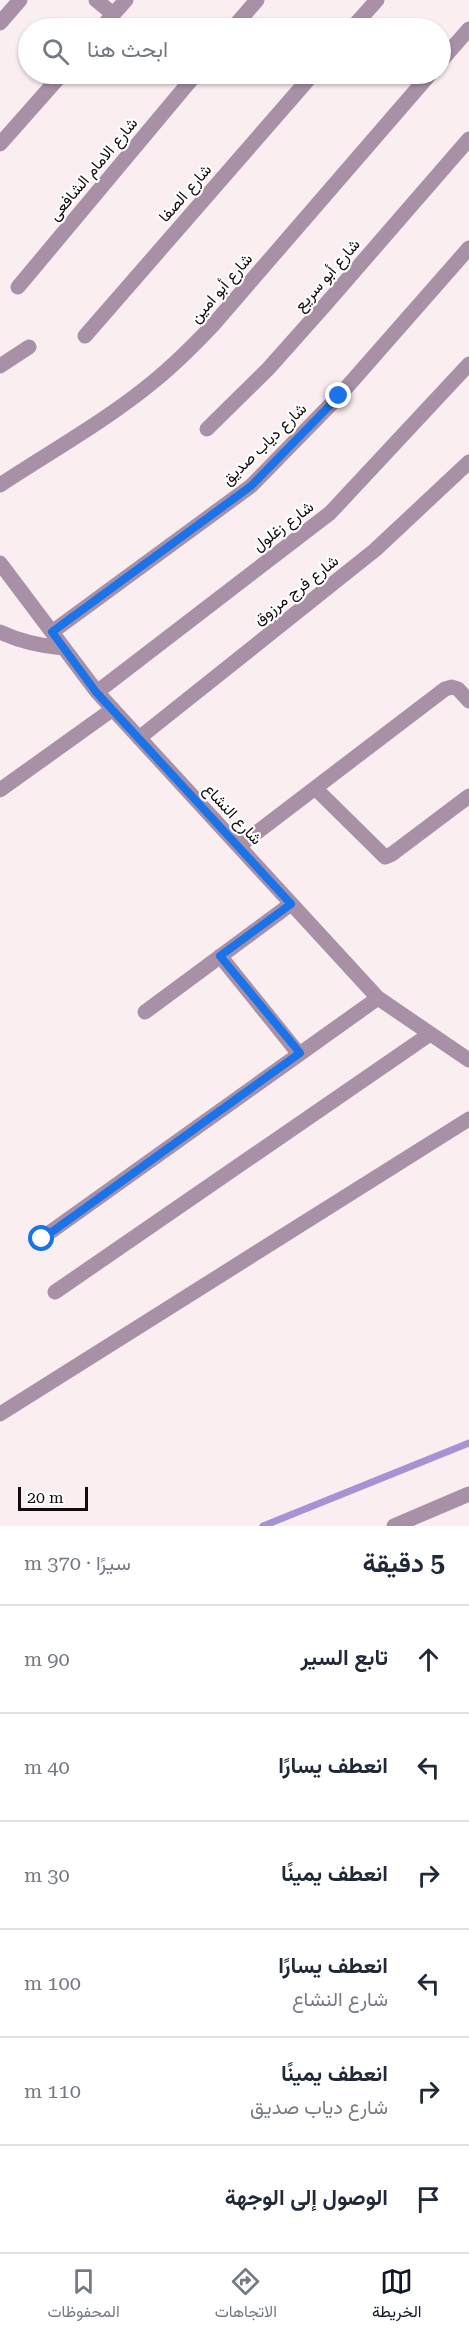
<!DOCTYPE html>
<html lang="ar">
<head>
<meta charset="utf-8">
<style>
  :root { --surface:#fff; --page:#f2f2f3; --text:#1f2937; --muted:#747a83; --line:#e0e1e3; --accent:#111827 }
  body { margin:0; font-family:"Roboto Serif",Vazirmatn,serif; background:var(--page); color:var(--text); direction:rtl }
  .scale { position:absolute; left:18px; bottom:15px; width:70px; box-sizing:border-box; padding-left:6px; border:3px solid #150b0e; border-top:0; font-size:16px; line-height:21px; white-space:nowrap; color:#150b0e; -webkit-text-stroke:4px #fff; paint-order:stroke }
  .stop { position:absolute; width:18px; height:18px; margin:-14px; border:4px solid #1a73e8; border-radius:50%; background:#fff }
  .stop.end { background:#1a73e8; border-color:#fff; box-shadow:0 2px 6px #0008 }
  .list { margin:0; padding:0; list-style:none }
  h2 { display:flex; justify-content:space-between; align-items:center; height:78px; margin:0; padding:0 24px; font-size:26px }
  h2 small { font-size:20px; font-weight:400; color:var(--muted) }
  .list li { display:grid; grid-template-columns:39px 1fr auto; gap:18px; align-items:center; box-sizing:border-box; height:108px; padding:0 24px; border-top:2px solid var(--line) }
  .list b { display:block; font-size:22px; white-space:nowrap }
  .list p { margin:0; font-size:20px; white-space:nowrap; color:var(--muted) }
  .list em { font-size:20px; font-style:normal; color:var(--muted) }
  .icon { flex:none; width:33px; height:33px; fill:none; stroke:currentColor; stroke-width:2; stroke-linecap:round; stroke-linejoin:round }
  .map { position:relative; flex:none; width:469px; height:1526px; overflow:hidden; direction:ltr }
  .search { position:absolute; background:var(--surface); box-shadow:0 2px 4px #0004; left:18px; right:18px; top:18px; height:66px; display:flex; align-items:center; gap:15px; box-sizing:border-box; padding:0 21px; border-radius:33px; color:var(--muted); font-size:22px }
  .sheet { height:726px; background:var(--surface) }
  nav { display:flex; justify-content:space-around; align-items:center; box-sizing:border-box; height:84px; border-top:2px solid var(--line); background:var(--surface); font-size:16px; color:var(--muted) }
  nav a { display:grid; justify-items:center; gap:3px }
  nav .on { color:var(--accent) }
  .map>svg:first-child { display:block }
</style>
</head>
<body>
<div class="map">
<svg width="469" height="1526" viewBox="0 0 469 1526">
  <rect width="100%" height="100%" fill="#fbeef1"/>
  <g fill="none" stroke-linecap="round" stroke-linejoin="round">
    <path stroke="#a693d4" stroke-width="7" d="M263 1526 469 1443"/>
    <path stroke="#a890a6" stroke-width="15" d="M96 0 113 14
      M0 23 20 0
      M101 28 126 0
      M233 28 257 0
      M352 28 377 0
      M440 62 469 29
      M0 144 62 74
      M18 287 196 74
      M85 336 313 74
      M0 366 29 347
      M207 429 268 369 325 305 469 139
      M0 485C50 452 107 420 153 382 174 365 194 345 213 325L430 74
      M0 563 97 692 378 998 469 1060
      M0 632C21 642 41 646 63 648
      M52 632 251 486 339 396 469 248
      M97 692 330 513 469 364
      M139 738 375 550 469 462
      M315 788 385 857 392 854 469 796
      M0 790 113 709
      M239 846 445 689 452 687 458 689 469 701
      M220 956 299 1054
      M145 1012 291 904
      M42 1238 378 998
      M55 1292 430 1034
      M0 1414 469 1119
      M394 1526 469 1494"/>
  </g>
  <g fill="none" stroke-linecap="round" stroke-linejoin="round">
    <path stroke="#1a73e8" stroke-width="8" d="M42 1239 300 1053 220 956 291 904 96 692 52 632 251 486 339 396"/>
  </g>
  <g text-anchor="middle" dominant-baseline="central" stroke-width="4.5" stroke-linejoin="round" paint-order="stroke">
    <g font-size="16" fill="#150b0e" stroke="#fff">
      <text transform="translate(93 169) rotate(-50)">شارع الامام الشافعى</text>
      <text transform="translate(185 193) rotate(-49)">شارع الصفا</text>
      <text transform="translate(327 275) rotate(-49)">شارع أبو سريع</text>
      <text transform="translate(221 288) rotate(-49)">شارع أبو امين</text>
      <text transform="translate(264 444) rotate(-44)">شارع دياب صديق</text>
      <text transform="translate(283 526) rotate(-37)">شارع زغلول</text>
      <text transform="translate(296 590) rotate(-38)">شارع فرج مرزوق</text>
      <text transform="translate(233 814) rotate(47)">شارع النشاع</text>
    </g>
  </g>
</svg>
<div class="scale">20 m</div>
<div class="stop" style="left:42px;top:1239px"></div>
<div class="stop end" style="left:339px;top:396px"></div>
<div class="search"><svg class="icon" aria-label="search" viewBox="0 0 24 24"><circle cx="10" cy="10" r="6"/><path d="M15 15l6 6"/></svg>ابحث هنا</div>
</div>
<section class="sheet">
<h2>5 دقيقة<small>سيرًا · 370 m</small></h2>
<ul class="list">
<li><svg class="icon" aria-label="ahead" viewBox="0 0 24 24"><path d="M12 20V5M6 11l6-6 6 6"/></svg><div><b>تابع السير</b></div><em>90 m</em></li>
<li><svg class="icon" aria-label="left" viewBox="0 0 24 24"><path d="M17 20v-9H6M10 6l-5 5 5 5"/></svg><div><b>انعطف يسارًا</b></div><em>40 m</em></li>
<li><svg class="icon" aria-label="right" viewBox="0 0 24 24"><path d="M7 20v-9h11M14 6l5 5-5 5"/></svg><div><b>انعطف يمينًا</b></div><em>30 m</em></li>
<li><svg class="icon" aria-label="left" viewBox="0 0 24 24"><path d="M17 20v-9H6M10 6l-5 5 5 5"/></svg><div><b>انعطف يسارًا</b><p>شارع النشاع</p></div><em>100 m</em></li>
<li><svg class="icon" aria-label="right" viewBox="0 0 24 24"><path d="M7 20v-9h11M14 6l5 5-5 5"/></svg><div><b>انعطف يمينًا</b><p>شارع دياب صديق</p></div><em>110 m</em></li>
<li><svg class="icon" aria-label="arrive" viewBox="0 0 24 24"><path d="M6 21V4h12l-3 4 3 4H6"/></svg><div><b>الوصول إلى الوجهة</b></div></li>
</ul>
</section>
<nav>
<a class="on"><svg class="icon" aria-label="map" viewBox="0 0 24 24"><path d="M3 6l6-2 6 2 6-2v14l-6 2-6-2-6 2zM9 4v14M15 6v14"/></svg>الخريطة</a>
<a><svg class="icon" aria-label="directions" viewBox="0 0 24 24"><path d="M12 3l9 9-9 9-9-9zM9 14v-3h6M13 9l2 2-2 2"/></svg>الاتجاهات</a>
<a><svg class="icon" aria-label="saved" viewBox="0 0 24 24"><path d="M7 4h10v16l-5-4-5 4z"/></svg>المحفوظات</a>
</nav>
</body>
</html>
